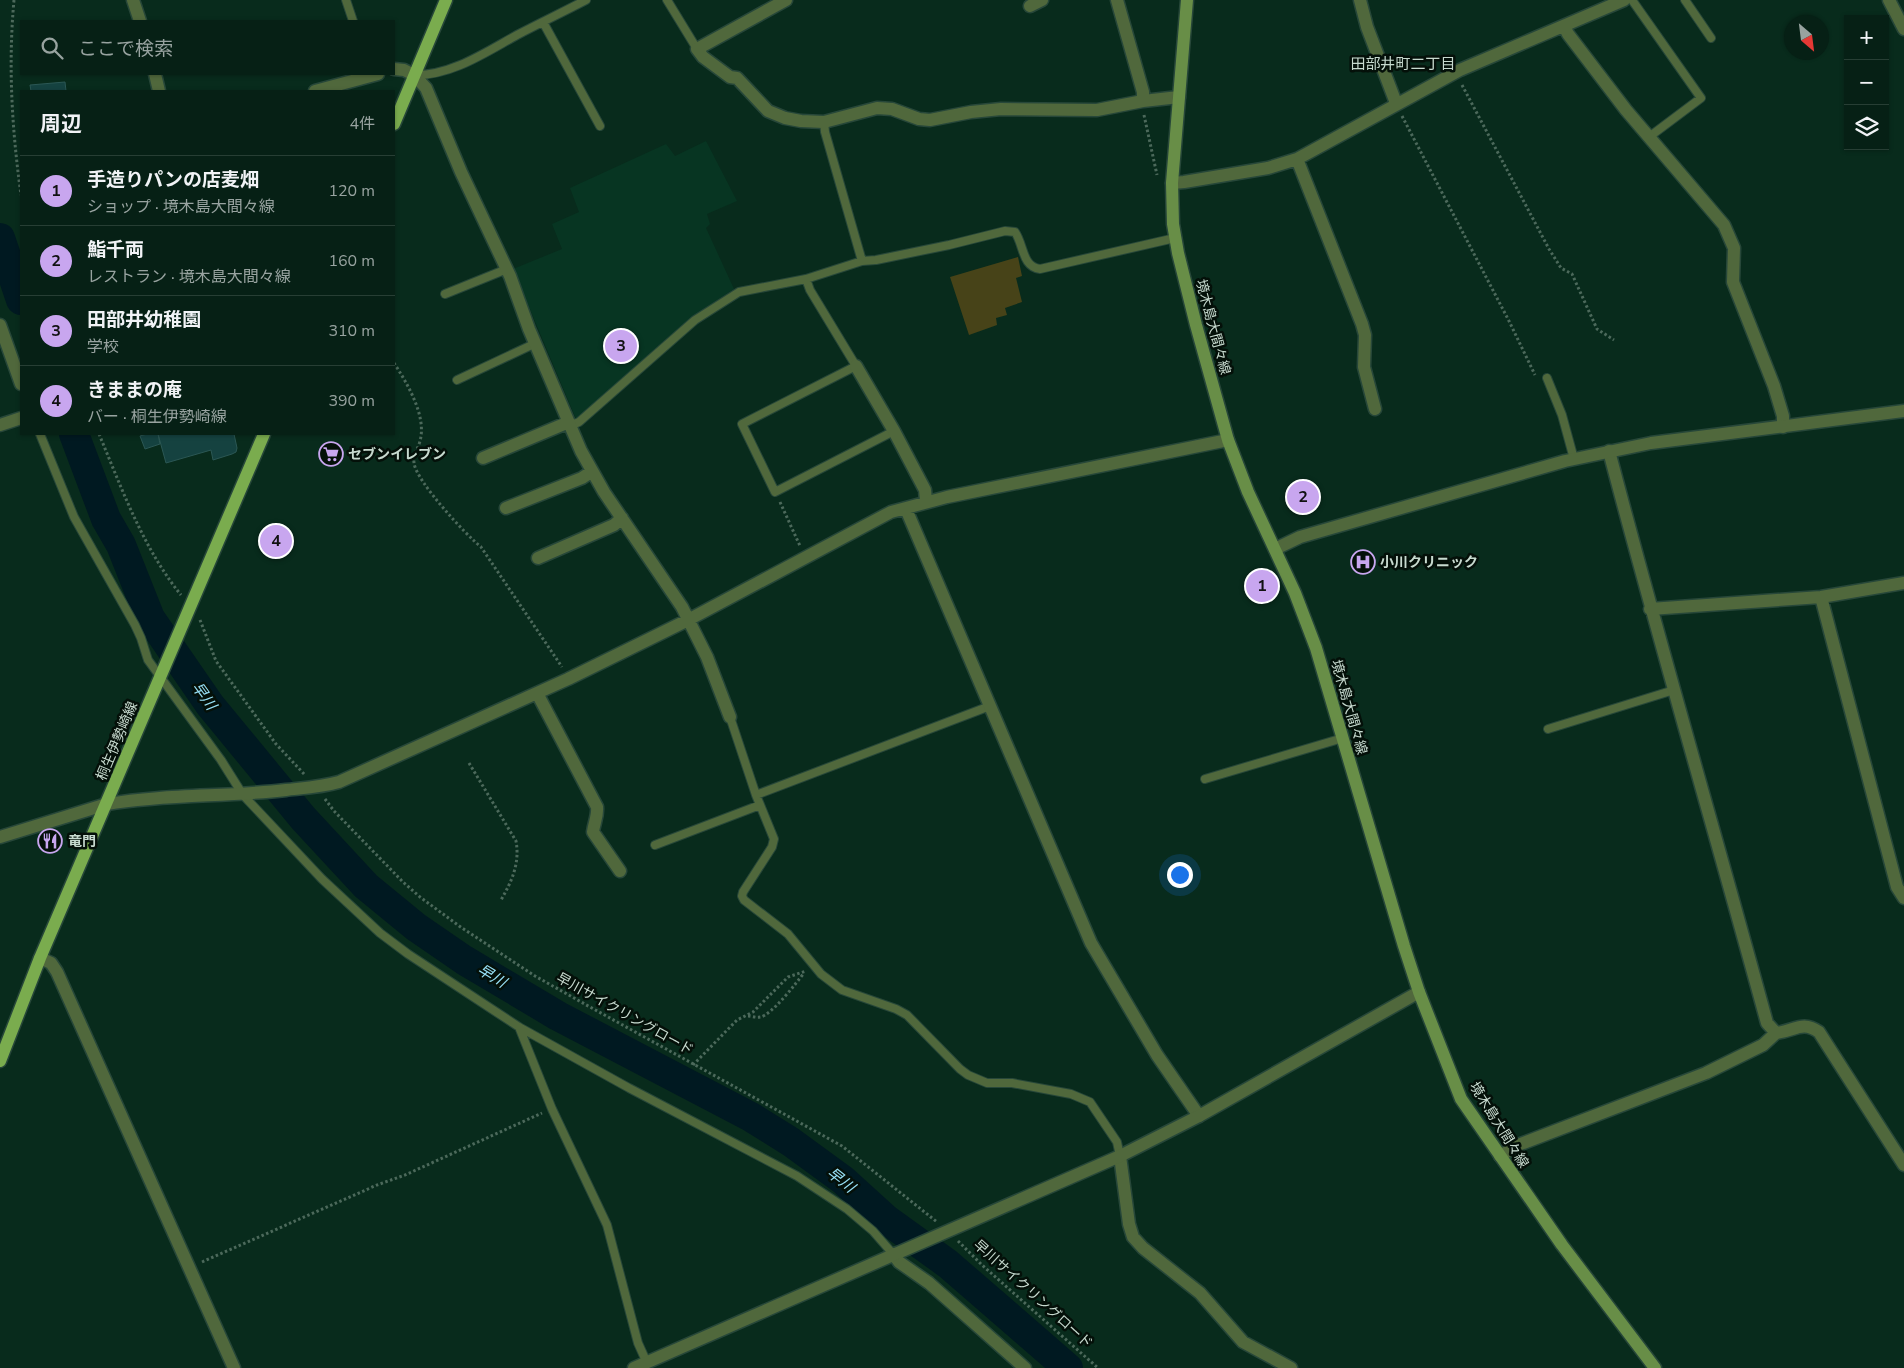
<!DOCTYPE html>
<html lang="ja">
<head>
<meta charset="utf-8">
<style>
  :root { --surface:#062015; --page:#0f281e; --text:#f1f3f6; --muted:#98a3a0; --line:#273e34; --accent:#c8a6ef }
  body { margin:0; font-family:"Nunito Sans","Noto Sans JP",sans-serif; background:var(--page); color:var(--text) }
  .controls { position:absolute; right:15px; top:15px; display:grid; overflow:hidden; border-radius:0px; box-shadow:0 1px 4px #0004 }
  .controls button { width:45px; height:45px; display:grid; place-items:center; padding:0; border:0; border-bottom:1px solid var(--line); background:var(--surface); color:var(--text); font:25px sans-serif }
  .compass { position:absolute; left:1784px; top:15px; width:45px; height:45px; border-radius:50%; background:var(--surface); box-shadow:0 1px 4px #0004; rotate:152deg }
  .you { position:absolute; left:1179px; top:874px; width:18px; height:18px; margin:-12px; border:4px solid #fff; border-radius:50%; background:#1a73e8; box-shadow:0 0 0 8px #1a73e833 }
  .badge { display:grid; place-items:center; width:32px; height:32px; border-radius:50%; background:var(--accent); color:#111; font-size:16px; font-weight:700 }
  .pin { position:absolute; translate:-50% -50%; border:2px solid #fff; box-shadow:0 1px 5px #0006 }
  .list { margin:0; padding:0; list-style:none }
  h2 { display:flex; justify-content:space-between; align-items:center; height:65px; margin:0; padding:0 20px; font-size:21px }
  h2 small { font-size:16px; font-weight:400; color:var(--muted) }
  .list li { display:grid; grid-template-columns:32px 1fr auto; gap:15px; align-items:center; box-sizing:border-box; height:70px; padding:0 20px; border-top:1px solid var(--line) }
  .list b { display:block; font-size:19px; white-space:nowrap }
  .list p { margin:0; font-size:16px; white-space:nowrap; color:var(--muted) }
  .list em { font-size:16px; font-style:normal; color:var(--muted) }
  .icon { flex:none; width:28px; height:28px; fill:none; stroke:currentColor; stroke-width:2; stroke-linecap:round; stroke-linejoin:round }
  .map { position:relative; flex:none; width:1904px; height:1368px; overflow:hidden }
  .search { position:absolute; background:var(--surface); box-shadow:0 1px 4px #0004; left:20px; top:20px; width:375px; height:55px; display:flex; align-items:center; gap:12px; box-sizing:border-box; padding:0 18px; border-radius:0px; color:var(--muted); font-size:19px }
  .panel { position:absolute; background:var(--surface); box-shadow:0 1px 4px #0004; left:20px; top:90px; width:375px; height:345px; border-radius:0px }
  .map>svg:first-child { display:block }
</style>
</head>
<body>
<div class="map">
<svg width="1904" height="1368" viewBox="0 0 1904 1368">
  <rect width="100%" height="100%" fill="#082b1c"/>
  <path fill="#073522" d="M706 141 737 201 707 214 710 224 706 228 734 289 692 317 576 419 513 269 562 249 552 224 579 212 570 188 666 144 675 156Z"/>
  <path fill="#474318" d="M1018 257 1022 276 1016 278 1022 302 1005 308 1007 315 996 318 997 325 969 335 950 277Z"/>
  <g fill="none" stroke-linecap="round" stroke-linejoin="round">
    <path stroke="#001921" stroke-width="30" d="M0 238 21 300
      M74 434 106 519 121 545 150 618 210 705 303 818 366 886 416 927 464 960 558 1016 751 1117 791 1142 843 1180 887 1220 948 1264 1068 1368"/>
  </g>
  <path fill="#154240" stroke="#2b5754" d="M65 82 66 91H31L30 85Z
    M147 434H158L160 444 145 449 140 436Z
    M158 434H234L237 448 236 452 232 454 213 460 211 450 166 463Z"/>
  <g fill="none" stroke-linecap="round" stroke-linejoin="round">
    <g stroke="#274739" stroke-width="10">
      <path id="service" d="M346 0 353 21
        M667 0 697 49
        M1632 0 1701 98 1649 137
        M1685 0 1711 38
        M543 22 600 126
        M414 75C451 76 486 52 517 35 540 23 563 12 586 0
        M824 122 825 132 862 261
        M806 279 810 290 856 366 742 424 775 492 894 431
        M445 294 507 269
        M1547 378 1562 415 1574 459
        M457 380 536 343
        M570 426 579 422 695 320 739 292 806 279 862 261 876 260 949 245 1005 231 1015 232C1024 245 1022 267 1040 269L1175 238
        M40 434 74 517 135 625 141 638 148 660 221 760 243 795 322 879 380 933 408 954 519 1027 629 1088 797 1176 847 1209 873 1231 893 1254
        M730 717 756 795 774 839 772 847 743 892 742 896 744 900 788 934 821 974 842 990 896 1009 907 1015 960 1069 968 1075 987 1083H1012L1071 1094 1090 1102 1117 1142 1120 1156
        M1548 729 1674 690
        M1205 779 1343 738
        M756 795 990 706
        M655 845 760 805
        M519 1027 552 1109 607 1225 638 1343 647 1363"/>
    </g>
    <g stroke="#274739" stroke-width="15">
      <path id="minor" d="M133 0 140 21
        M786 0 697 49 703 57 730 77 737 78 768 111 785 118 801 121 824 122 877 108 892 109 919 119 930 120 971 112 1001 109 1097 110 1143 101 1179 97
        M1117 0 1143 92V101
        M1360 0 1367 27 1396 103
        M1889 0 1904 29
        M1030 6 1042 0
        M1564 26 1568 34 1626 110 1724 225 1734 248 1733 282 1774 386 1783 416V427
        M394 69 404 70 414 75 426 88 461 172 510 276 529 329 581 451 604 492 682 607 707 657 730 717
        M155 74 159 91
        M315 91 378 74
        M1297 159 1362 324 1365 335 1364 367 1375 409
        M1172 183 1184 182 1268 168 1297 159 1460 70 1624 0
        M0 325 21 384
        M856 366 894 431 925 490 926 501
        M0 425 21 418
        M1609 451C1659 642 1715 832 1767 1023L1776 1033C1795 1031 1802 1020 1819 1032L1904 1165
        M483 458 569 422
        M506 508 582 478 591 472
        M906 509 1091 943 1157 1055 1199 1116
        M538 558 614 525 622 518
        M1821 597 1897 887 1904 898
        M1650 609 1821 597 1904 583
        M537 693 597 807C598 816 594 823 593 832L620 871
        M107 804C166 794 227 797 286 790 304 788 322 787 339 782L568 679 688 620 891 512 947 497 1228 440
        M40 958 51 963 57 972 234 1368
        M1120 1156 1129 1224 1133 1237 1143 1248 1200 1293 1243 1342 1291 1368
        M1500 1156 1518 1145 1706 1073 1763 1045 1776 1033
        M893 1254 899 1262 929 1283 1025 1368"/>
    </g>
    <g stroke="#274739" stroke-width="15">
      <path id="tertiary" d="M1275 549 1300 537 1565 461 1651 443 1904 411
        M0 837 107 804
        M634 1368 1120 1156 1199 1116 1419 992"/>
    </g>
    <g stroke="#274739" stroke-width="15">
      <path id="secondary" d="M1187 0 1172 183 1173 224 1178 253 1196 325 1228 440 1248 492 1295 593 1316 648 1404 946 1419 992 1461 1099 1562 1245 1655 1368"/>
    </g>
    <g stroke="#274739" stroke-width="15">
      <path id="primary" d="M394 124 446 0
        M0 1061 40 958 264 434"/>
    </g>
    <path stroke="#4c695b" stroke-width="3" stroke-dasharray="2.5 2.5" stroke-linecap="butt" d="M14 0C8 66 12 130 21 195
      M1462 85 1549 249 1561 268 1572 274 1597 329 1614 340
      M1144 115 1157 175
      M1402 116 1509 321 1535 375
      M394 363C407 383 427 416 420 441 418 449 413 454 414 463 416 481 466 535 481 547L562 667
      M99 434C122 489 143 548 181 595
      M780 502 800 546
      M200 620 216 661 276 744 305 775
      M469 763 516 841C520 863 512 881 501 900
      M325 799 334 811 403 882 420 897 462 928 535 976 590 1007 842 1146 937 1222
      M748 1016C752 1016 756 1018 760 1017 771 1016 797 982 804 973
      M693 1065 737 1020 753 1012 788 977 806 971
      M958 1241 982 1265 1098 1368
      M202 1262 377 1185 405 1175 542 1113"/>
    <use href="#service" stroke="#50683c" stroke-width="8"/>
    <use href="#minor" stroke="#50683c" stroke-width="12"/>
    <use href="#tertiary" stroke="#50683c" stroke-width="12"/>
    <use href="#secondary" stroke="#688e47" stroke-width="12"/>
    <use href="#primary" stroke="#7aac4e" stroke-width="12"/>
  </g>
  <defs>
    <g id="supermarket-ring" transform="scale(1.25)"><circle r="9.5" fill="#041009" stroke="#c8a6ef" stroke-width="1.5"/><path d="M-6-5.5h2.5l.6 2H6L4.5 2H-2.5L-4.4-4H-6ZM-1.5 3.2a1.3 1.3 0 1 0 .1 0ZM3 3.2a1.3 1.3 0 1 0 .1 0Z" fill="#c8a6ef"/></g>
    <g id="hospital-ring" transform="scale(1.25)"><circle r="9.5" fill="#041009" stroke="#c8a6ef" stroke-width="1.5"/><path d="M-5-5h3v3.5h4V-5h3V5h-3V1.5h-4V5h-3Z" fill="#c8a6ef"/></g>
    <g id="restaurant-ring" transform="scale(1.25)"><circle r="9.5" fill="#041009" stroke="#c8a6ef" stroke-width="1.5"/><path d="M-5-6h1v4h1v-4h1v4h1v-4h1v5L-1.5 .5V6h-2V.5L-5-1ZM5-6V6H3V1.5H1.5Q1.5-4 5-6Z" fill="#c8a6ef"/></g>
  </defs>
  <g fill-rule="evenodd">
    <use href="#supermarket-ring" x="331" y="454"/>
    <use href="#hospital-ring" x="1363" y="562"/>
    <use href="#restaurant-ring" x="50" y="841"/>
  </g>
  <g text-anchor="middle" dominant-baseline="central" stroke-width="5" stroke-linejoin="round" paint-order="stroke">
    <g font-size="14" fill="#c7dacf" stroke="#041009">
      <text transform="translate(1213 327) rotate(75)">境木島大間々線</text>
      <text transform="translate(1349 707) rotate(74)">境木島大間々線</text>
      <text transform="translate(117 741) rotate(-67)">桐生伊勢崎線</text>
      <text transform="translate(625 1014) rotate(29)">早川サイクリングロード</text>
      <text transform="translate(1499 1125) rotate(58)">境木島大間々線</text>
      <text transform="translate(1033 1294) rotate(42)">早川サイクリングロード</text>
    </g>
    <g font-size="14" font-weight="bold" fill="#c7dacf" stroke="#041009" text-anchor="start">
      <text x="348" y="454">セブンイレブン</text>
      <text x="1380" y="562">小川クリニック</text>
      <text x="68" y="841">竜門</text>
    </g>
    <g font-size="15" fill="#c7dacf" stroke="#041009">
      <text x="1403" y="64">田部井町二丁目</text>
    </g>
    <g font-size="15" font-style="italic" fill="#99e2f8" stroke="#041009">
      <text transform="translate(204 696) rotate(54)">早川</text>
      <text transform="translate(492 976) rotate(31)">早川</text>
      <text transform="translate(841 1180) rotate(38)">早川</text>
    </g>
  </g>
</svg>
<div class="controls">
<button>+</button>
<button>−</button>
<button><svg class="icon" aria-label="layers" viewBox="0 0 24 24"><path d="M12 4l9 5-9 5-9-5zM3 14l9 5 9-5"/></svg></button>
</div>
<svg class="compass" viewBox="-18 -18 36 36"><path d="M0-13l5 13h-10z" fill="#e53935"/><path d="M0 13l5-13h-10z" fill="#98a3a0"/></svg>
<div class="you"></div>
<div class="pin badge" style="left:1262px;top:586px">1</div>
<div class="pin badge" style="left:1303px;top:497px">2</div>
<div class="pin badge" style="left:621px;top:346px">3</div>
<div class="pin badge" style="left:276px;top:541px">4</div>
<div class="search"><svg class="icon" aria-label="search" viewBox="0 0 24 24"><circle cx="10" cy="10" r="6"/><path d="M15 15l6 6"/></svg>ここで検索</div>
<section class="panel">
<h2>周辺<small>4件</small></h2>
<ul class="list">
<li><span class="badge">1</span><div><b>手造りパンの店麦畑</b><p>ショップ · 境木島大間々線</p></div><em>120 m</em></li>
<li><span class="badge">2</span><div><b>鮨千両</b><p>レストラン · 境木島大間々線</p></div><em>160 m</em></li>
<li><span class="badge">3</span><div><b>田部井幼稚園</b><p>学校</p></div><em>310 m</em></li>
<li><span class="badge">4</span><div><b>きままの庵</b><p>バー · 桐生伊勢崎線</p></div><em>390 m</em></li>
</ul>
</section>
</div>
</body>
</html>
